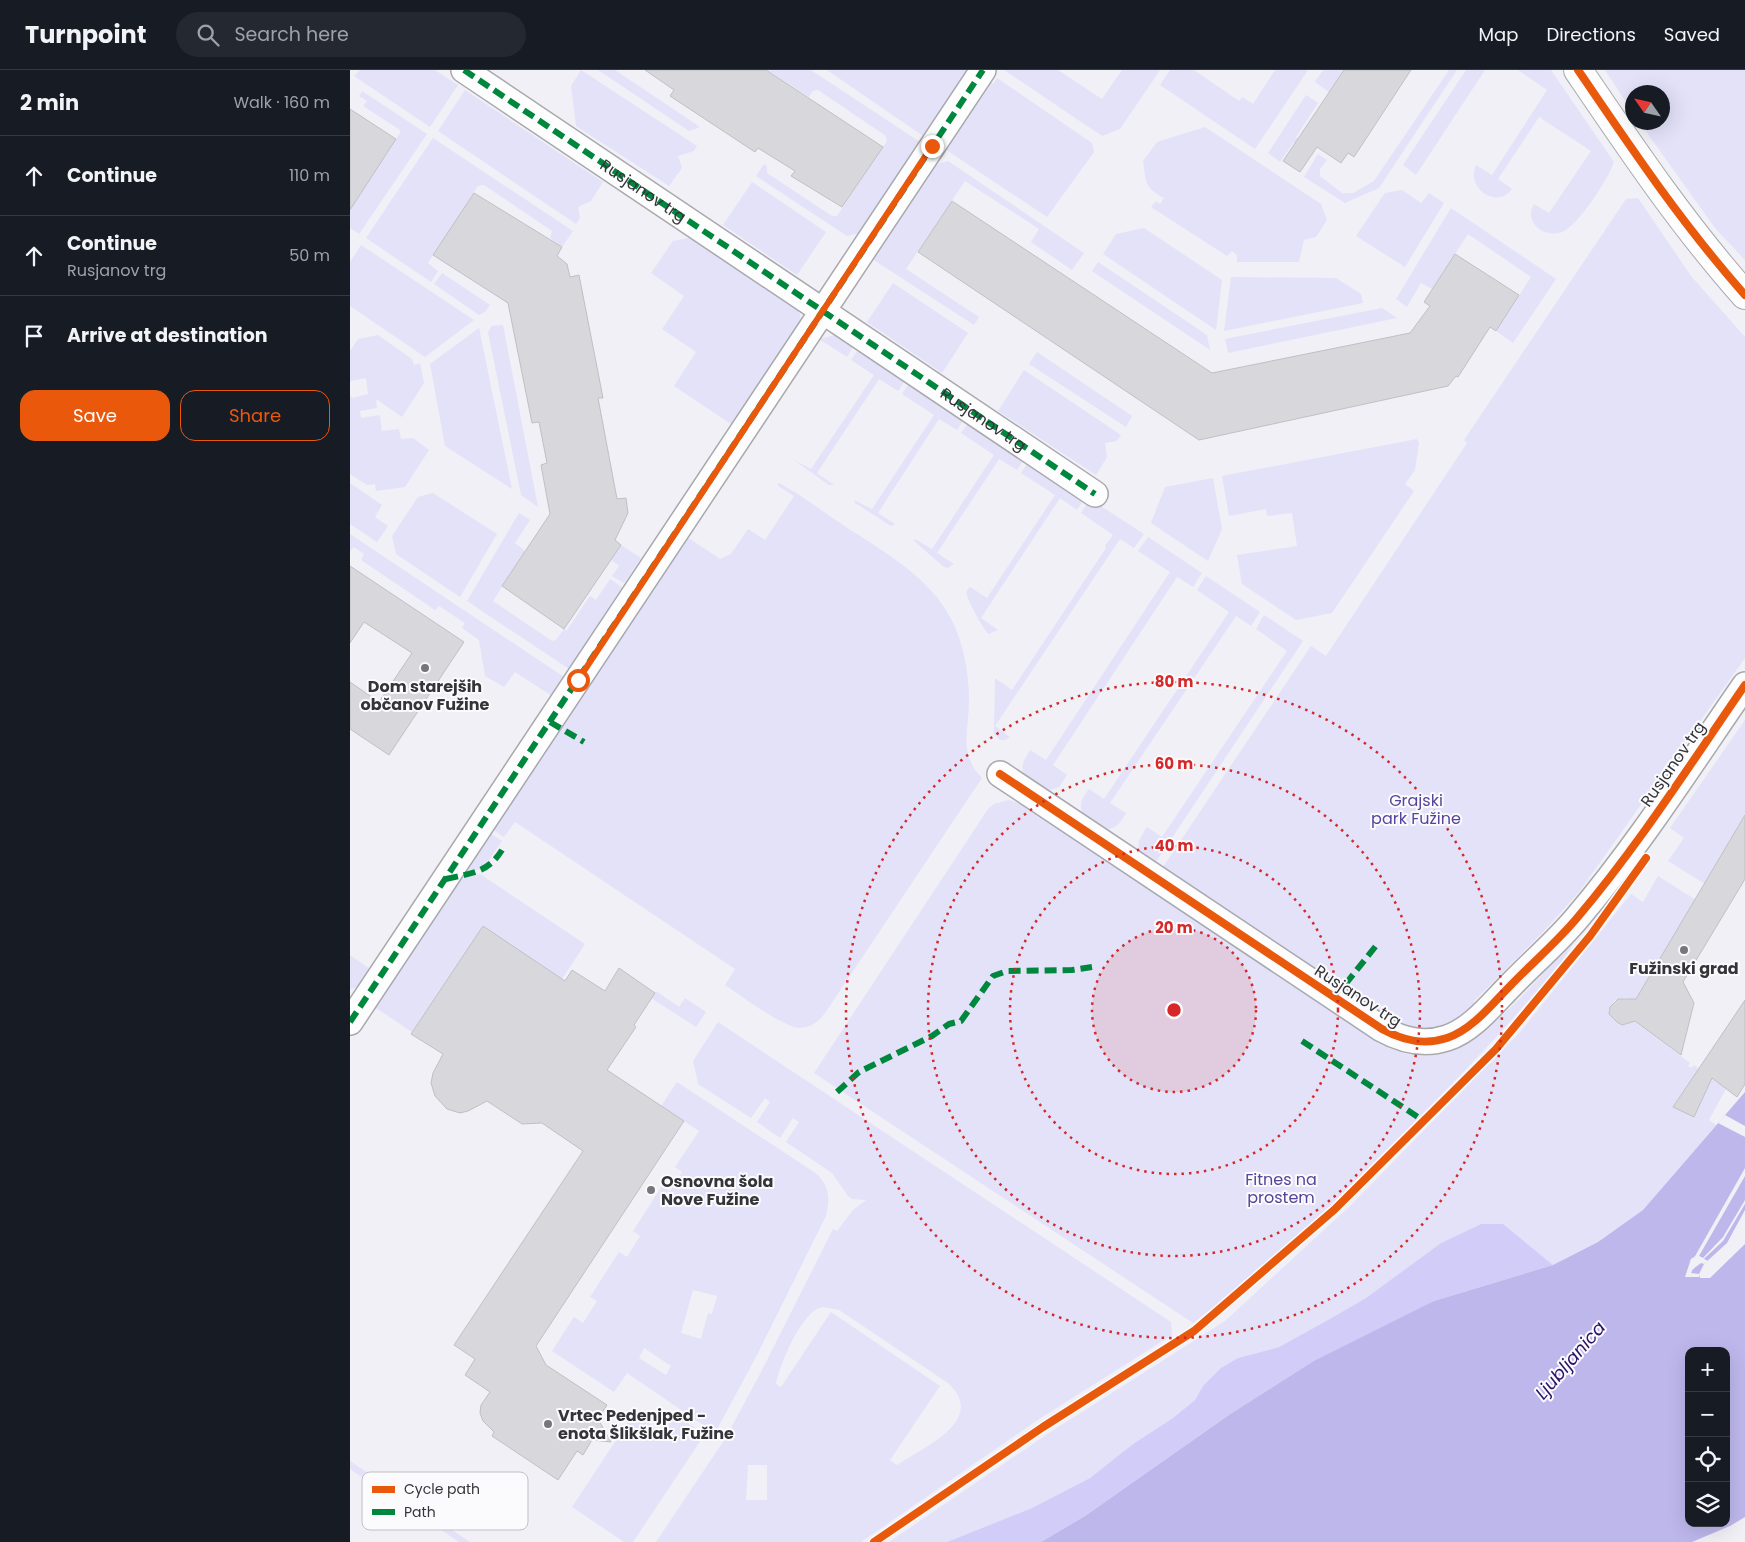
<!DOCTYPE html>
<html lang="en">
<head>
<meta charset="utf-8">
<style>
  :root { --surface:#171b24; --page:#242831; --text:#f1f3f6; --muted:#9ea1a6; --line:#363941; --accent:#ea580c }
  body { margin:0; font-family:Poppins,sans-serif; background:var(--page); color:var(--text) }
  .controls { position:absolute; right:15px; bottom:15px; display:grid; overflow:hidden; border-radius:10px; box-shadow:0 5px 20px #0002 }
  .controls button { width:45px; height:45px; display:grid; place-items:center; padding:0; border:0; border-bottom:1px solid var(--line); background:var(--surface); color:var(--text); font:25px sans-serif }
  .compass { position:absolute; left:1275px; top:15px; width:45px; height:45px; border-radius:50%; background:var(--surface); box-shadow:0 5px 20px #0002; rotate:304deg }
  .stop { position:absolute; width:15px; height:15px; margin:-11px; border:4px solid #ea580c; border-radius:50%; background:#fff }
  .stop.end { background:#ea580c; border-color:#fff; box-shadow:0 1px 5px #0008 }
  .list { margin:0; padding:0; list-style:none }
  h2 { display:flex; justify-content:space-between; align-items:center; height:65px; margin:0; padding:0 20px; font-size:21px }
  h2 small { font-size:16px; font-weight:400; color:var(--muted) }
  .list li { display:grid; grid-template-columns:32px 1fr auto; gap:15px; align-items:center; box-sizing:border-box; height:80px; padding:0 20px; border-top:1px solid var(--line) }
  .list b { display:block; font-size:19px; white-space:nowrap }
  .list p { margin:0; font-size:16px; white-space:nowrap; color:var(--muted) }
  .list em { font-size:16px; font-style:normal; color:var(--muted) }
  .actions { display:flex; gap:10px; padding:15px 20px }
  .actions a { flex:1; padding:11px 0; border:1px solid var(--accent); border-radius:15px; text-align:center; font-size:18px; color:var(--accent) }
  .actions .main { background:var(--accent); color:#fff }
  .icon { flex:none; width:28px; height:28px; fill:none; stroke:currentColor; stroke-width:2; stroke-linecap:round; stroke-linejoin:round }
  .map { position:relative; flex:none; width:1395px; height:1472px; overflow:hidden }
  header { display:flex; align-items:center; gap:30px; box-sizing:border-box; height:70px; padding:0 25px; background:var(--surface); border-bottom:1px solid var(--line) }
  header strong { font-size:24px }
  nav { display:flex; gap:28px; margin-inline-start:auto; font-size:18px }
  .search { width:350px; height:45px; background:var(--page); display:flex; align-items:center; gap:12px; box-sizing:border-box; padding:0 18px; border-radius:28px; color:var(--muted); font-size:19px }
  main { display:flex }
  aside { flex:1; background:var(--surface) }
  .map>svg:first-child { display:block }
</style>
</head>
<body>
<header>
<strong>Turnpoint</strong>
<div class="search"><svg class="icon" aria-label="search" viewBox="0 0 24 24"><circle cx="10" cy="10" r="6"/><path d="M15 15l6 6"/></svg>Search here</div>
<nav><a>Map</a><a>Directions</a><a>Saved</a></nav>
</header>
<main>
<aside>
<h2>2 min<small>Walk · 160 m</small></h2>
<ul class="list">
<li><svg class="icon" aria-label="ahead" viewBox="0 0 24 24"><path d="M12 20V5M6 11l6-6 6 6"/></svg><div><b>Continue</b></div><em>110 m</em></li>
<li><svg class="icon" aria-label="ahead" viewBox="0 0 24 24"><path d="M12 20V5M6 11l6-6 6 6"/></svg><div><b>Continue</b><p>Rusjanov trg</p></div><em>50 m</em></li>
<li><svg class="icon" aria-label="arrive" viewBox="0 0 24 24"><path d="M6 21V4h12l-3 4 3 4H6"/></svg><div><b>Arrive at destination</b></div></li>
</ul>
<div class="actions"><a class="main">Save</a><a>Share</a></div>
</aside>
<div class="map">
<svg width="1395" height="1472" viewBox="0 0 1395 1472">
  <rect width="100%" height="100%" fill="#f0f0f6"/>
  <path fill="#e3e2f9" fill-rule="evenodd" d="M10 0H85L108 15 80 57 4 6Z
    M231 0 347 76 344 81 328 86 332 98 319 116 226 56 221 16Z
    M248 0H265L350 57 339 61Z
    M417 0H461L576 76 519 161 497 166 406 106 414 94 417 96V103L482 146H487L537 71 536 66 468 20 463 21 459 27Z
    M477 0H627L579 70Z
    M654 0H708L752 29 772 0H810L770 59 752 66Z
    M820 0H844L889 31 892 27 903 34 925 0H958L905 79 810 15Z
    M973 0H994L979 22 965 12Z
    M1099 0H1107L1029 118 995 133 954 107 968 84 977 90 970 99V106L992 123H1003L1024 111Z
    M1116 0H1135L1066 105 1053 95Z
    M1168 0H1201L1264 92C1259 108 1228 156 1212 162 1194 169 1173 152 1184 134L1199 143 1241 81 1189 47 1148 109 1162 119C1147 140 1115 118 1126 95L1142 105 1197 20Z
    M1255 0H1395V190L1365 158 1290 53 1312 52V22H1282V41Z
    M647 8 742 73 744 82 697 147 592 77 636 10 643 14Z
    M115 20 253 112 241 131 228 137 230 148 226 154 88 61Z
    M12 21 77 64 9 164 0 158V138L50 63V60L13 36 17 31 9 26Z
    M956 25 968 33 946 67 965 80 962 86 943 73 930 92 918 83Z
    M855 57 971 134 977 150 966 167 954 170 949 192H887V185L882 181 877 186 801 137 806 131 810 134 814 128C794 118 796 111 793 91L807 72Z
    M83 68 223 161 212 177 200 168 202 161 134 115 128 116 78 193 88 201 81 212 16 168Z
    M598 91 734 183 722 200 681 172 689 159 615 111 556 199 629 247 624 255 519 187 579 96Z
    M402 112 476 162 447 205 373 155Z
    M1052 120 1071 133 1079 123 1094 133 1055 197 1006 166 1035 123Z
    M1288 128 1341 206 1395 267V588L1229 822 1194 861 1124 931 1125 933 1105 950 1086 959 1077 961 1051 956 811 800 961 576 976 586 1117 373 1114 370 1276 129Z
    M1101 138 1206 209 1163 273 1146 261 1181 207 1118 164 1082 219 1071 213 1057 237 1046 229Z
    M794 158 872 210 866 260 753 184 766 164Z
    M348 166 447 232 453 260 387 358 324 316 346 282 312 259 334 226 301 203 323 171Z
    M11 175 124 250 75 287 0 236V192Z
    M748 192 857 265 860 280 742 201Z
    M92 203 140 235 135 242 129 245 84 214Z
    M881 207 986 208 1011 224 1013 233 874 261Z
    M543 213 618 263 592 303 517 252Z
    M1032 238 1047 248 878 283 875 269Z
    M153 255 188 437 171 425 138 262 142 256Z
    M129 258 162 419 95 376 80 294Z
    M493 263 506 272 497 287 469 269 341 462 337 460 469 269Z
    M28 265 62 289 64 295 70 293 74 313 52 347 26 329 27 338 10 341 11 348 30 345 32 361 49 359 51 369 63 368 79 380 55 417 26 421 25 414 17 415 0 404V326L3 328 18 324 16 308 0 311V281L8 269Z
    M511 275 558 306 548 321 529 309 467 403 484 415H479L444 390 461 399 524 305 501 290Z
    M687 282 782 346 776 357 679 294Z
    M674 300 771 365 767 371 755 373 757 387 746 405 648 341Z
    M561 310 616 346 607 360 589 349 528 443 545 454 541 456 505 433 504 430 522 439 584 345 552 324Z
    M621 349 676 386 667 400 649 389 587 483 604 494 598 498 594 497 564 471 565 469 582 479 644 385 611 363Z
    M1067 369 1069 373 1065 400 1055 414 1064 421 982 543 946 550 892 514 887 485 947 476 942 443 917 446 916 439 879 446 872 406Z
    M680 389 736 426 727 440 710 428 631 548 648 560 639 564C634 561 618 531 617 525 616 521 617 520 620 517L637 528 705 425 671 403Z
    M863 408 872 459 858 491 801 453 815 417Z
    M0 413 32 435 25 447 38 456 27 472 0 454Z
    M429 413C451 425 472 441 493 455 537 484 588 511 607 562 615 583 619 607 619 630 619 659 608 685 632 708L475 943C469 951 461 958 449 958 433 957 390 925 375 915L385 899 165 752 154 767 139 757 334 465 370 489 381 484 398 459 415 470 444 426 427 415Z
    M83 423 147 464 110 527 46 484 42 466 68 427Z
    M740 429 794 464 784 478 770 469 645 656 660 667 655 670H650L644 664 645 608 662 620 756 478 755 476 763 465 731 443Z
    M169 443 180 450 165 473 175 481 143 531 202 571 206 570 214 559 217 560 240 526 246 530 260 509 272 517 238 569 244 574 225 603 117 531Z
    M0 464 220 611 18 915 0 919V885L23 901 205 628 165 602 154 617 135 606 129 570 112 558 115 553 89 536 85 540 11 490 14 484 4 477 0 481Z
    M798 467 852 503 843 517 827 507 703 695 717 705 709 717 698 721C677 709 663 705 680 680L696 690 820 502 788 481Z
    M271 475 291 488 274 513 262 506 269 496 261 490Z
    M856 506 910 542 901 556 886 546 760 733 776 743C772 750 768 757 759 759 747 761 731 748 731 737 731 730 735 724 739 719L754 729 879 542 847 520Z
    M914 545 953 571 804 795C787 781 783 777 797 757L812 767 937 581 906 559Z
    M1395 650V745L1355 814 1318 791 1334 768 1320 758Z
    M659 730 670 734 1029 973C1042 979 1056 986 1072 986 1082 986 1093 984 1102 981 1140 966 1196 900 1226 869 1216 887 1203 902 1190 917 1159 954 1126 989 1093 1023 1013 1104 934 1186 843 1253L464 1003 638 739 644 734Z
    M137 761 152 771 133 799 110 803Z
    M130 804 235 874 212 909 133 856 62 962 26 938 21 945 19 939 105 810Z
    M1308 806 1346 830 1284 933 1276 928 1265 930 1260 937V945L1271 954 1283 950 1340 993 1338 996 1341 998 1344 995 1376 1019 1359 1050 1366 1055 1293 1140 1248 1172 1203 1195 1153 1154H1131L1091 1173 1016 1228 978 1250 929 1277 888 1288 853 1316 845 1330 823 1348 783 1374 740 1408 682 1438 597 1472H539L699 1363 875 1251 1000 1136 1171 961 1281 824 1293 832Z
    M306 921 329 937 335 928 356 942 346 957 301 928Z
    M368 952 821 1252 822 1265 689 1349 511 1472H306L375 1369 410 1304 483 1159 487 1161 503 1140 516 1130 502 1129 498 1126 482 1103 436 1072 449 1052 443 1048 430 1068 407 1052 420 1032 415 1028 401 1048 348 1014 343 991ZM473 1237 489 1240 598 1313C638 1350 574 1377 547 1395L540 1390 590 1316 481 1242 431 1317 426 1314C430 1294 452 1240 473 1237ZM398 1395H417V1430H396Z
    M327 1012 467 1104C480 1118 480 1128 476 1146L407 1285 365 1363 277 1303 264 1322 202 1281 224 1247 233 1253 247 1231 240 1227 269 1182 277 1187 290 1166 283 1161 312 1116 320 1121 332 1102 325 1097 349 1061 311 1036ZM343 1220 367 1226 362 1244 358 1243 351 1269 331 1263ZM294 1278 321 1296 316 1305 289 1288Z
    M284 1343 313 1363 325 1345 355 1364 283 1472H274L222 1437Z
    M0 1391 120 1472H109L0 1399Z"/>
  <path fill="#d1ccf8" d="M1131 1154H1153L1203 1195 1084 1231 876 1347 735 1446 691 1472H597L682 1438 740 1408 783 1374 823 1348 845 1330 853 1316 871 1298 888 1288 929 1277 978 1250 1016 1228 1091 1173Z"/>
  <path fill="#bdb7ec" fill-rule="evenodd" d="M1395 1022V1130L1373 1167 1353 1188 1347 1185 1341 1189 1339 1198 1343 1199 1373 1171 1395 1134V1140L1377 1173 1354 1194 1349 1204 1350 1208H1360L1395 1174V1447L1380 1456 1342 1472H691L735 1446 876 1347 964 1291 1084 1231 1203 1195 1248 1172 1293 1140ZM1339 1281H1376V1453H1339Z"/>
  <path fill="#f0f0f6" d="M1375 1045 1395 1056V1067L1368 1053Z
    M1395 1098V1106L1349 1186 1358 1191 1354 1194 1351 1193 1343 1199 1341 1203 1349 1204V1207H1335L1341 1189 1344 1188Z"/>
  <path fill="#d7d7dc" stroke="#c0c0c4" d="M295 0H416L533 77 492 137 441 106 445 101 408 78 405 82 320 26 324 20Z
    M994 0H1061L1004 87 998 83 991 93 967 77 950 102 933 91Z
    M0 39 46 69 0 140Z
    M124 123 212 177 207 186 217 194 220 207 229 205 253 328H248L267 429 276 428 278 443 265 470 271 475 214 559 152 516 200 444 191 395 197 393 189 352 182 353 158 233 83 185Z
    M602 131 862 303 1060 263 1080 236 1074 232 1105 184 1169 225 1146 261 1140 257 1108 307 1106 306 1098 316 849 370 568 182Z
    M0 496 114 572 39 685 0 659V612L29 632 62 583 14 552 0 573Z
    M1395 745V809L1333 912 1344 933 1331 985 1285 951 1272 955 1267 952 1259 944 1260 937 1268 929H1286Z
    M133 856 215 911 222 900 255 921 269 898 305 923 284 955 286 957 257 1000 334 1051 186 1276 196 1295 257 1335 248 1349 261 1372 242 1370 233 1385 227 1381 208 1410 142 1366 144 1362 133 1351 130 1343 131 1335 140 1322 115 1305 125 1289 104 1275 233 1081 192 1053 172 1054 137 1031 118 1041 110 1043 97 1039 85 1026 81 1013 83 1003 93 984 61 964Z
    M1395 930V1014L1387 1027 1362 1008 1344 1047 1323 1037Z"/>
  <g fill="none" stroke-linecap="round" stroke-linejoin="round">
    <g stroke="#a8a8ad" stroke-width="28">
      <g id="street">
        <path id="s1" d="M114 0 745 424"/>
        <path d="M650 704 1032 959C1052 970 1073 976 1097 968 1122 960 1143 933 1160 916 1182 893 1207 872 1227 848 1289 775 1341 693 1395 615"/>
        <path d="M0 952 633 0"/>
      </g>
    </g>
    <g stroke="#a8a8ad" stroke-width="30">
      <path id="secondary" d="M1228 0C1281 78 1332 154 1395 225"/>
    </g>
    <use href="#street" stroke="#fdfdfe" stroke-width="25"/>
    <use href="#secondary" stroke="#fdfdfe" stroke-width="28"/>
    <path stroke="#00873e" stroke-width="6" stroke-dasharray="12 6" stroke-linecap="butt" d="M114 0 745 424
      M200 652 234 672
      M96 809C120 803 137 804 152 780
      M982 926 998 911 1029 872
      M0 952 633 0
      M952 971 1074 1051
      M487 1022 509 1002 582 966 599 954 611 951 643 906 657 901 722 900 742 897"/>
    <g stroke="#fbfbfe" stroke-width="11">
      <path id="cycleway" d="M1228 0C1281 78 1332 154 1395 225
        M650 704 1032 959C1052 970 1073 976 1097 968 1122 960 1143 933 1160 916 1182 893 1207 872 1227 848 1289 775 1341 693 1395 615
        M524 1472 693 1357 844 1261 984 1140 1146 979 1240 866 1296 788"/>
    </g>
    <use href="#cycleway" stroke="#e8590c" stroke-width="8"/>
  </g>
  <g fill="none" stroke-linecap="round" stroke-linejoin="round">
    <path stroke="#ea580c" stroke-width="6" d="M228 610 582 76"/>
  </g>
  <circle cx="824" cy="940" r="82" fill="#d62828" fill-opacity=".12"/>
  <g fill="none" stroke="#d62828" stroke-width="2.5" stroke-dasharray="2.5 5">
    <circle cx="824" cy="940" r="82"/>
    <circle cx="824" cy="940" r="164"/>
    <circle cx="824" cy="940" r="246"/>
    <circle cx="824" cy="940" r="328"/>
  </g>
  <g fill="#76767b" stroke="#fbfbfe" stroke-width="2">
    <circle cx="75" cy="598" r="5"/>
    <circle cx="1334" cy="880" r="5"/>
    <circle cx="301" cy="1120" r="5"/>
    <circle cx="198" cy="1354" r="5"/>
  </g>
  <g text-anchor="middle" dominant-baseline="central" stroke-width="4" stroke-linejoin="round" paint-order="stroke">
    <g font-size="16" fill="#353539" stroke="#fbfbfe">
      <text stroke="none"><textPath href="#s1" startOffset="216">Rusjanov trg</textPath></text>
      <text stroke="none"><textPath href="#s1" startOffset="626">Rusjanov trg</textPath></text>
      <text transform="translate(1323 694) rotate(-55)">Rusjanov trg</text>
      <text transform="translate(1008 926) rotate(33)">Rusjanov trg</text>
    </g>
    <g font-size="16" font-weight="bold" fill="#353539" stroke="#fbfbfe">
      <text x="75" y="616">Dom starejših<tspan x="75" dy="18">občanov Fužine</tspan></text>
      <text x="1334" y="898">Fužinski grad</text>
      <text x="311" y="1111" text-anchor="start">Osnovna šola<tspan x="311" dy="18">Nove Fužine</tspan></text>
      <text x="208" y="1345" text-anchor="start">Vrtec Pedenjped -<tspan x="208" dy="18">enota Šlikšlak, Fužine</tspan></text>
    </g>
    <g font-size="16" fill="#55449a" stroke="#fbfbfe">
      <text x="1066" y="730">Grajski<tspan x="1066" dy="18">park Fužine</tspan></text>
      <text x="931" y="1109">Fitnes na<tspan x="931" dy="18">prostem</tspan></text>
    </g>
    <g font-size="18" font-style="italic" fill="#2c1266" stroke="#fbfbfe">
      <text transform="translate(1220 1290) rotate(-49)">Ljubljanica</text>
    </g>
  </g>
  <rect x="12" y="1402" width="166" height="58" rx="8" fill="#fbfbfe" stroke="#c0c0c3" stroke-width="1"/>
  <rect x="22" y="1416" width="23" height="7" fill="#e8590c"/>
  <rect x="22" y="1439" width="23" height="6" fill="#00873e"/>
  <g font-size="14" fill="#353539">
    <text x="54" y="1424">Cycle path</text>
    <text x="54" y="1447">Path</text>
  </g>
  <circle cx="824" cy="940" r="8" fill="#d62828" stroke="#fbfbfe" stroke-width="2.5"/>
  <g font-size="15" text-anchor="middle" font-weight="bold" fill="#d62828" stroke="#fbfbfe" stroke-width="4" stroke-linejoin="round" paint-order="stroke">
    <text x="824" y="617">80 m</text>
    <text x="824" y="699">60 m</text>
    <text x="824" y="781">40 m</text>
    <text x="824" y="863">20 m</text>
  </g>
</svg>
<div class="controls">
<button>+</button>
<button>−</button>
<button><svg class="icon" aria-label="locate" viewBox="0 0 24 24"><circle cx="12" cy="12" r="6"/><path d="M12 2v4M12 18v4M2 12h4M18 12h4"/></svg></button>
<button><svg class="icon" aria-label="layers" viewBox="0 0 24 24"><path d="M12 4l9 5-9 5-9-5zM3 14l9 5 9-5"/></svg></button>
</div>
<svg class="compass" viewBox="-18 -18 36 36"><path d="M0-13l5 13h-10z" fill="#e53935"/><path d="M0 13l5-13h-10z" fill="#9ea1a6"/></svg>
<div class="stop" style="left:228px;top:610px"></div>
<div class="stop end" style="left:582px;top:76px"></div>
</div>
</main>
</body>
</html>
